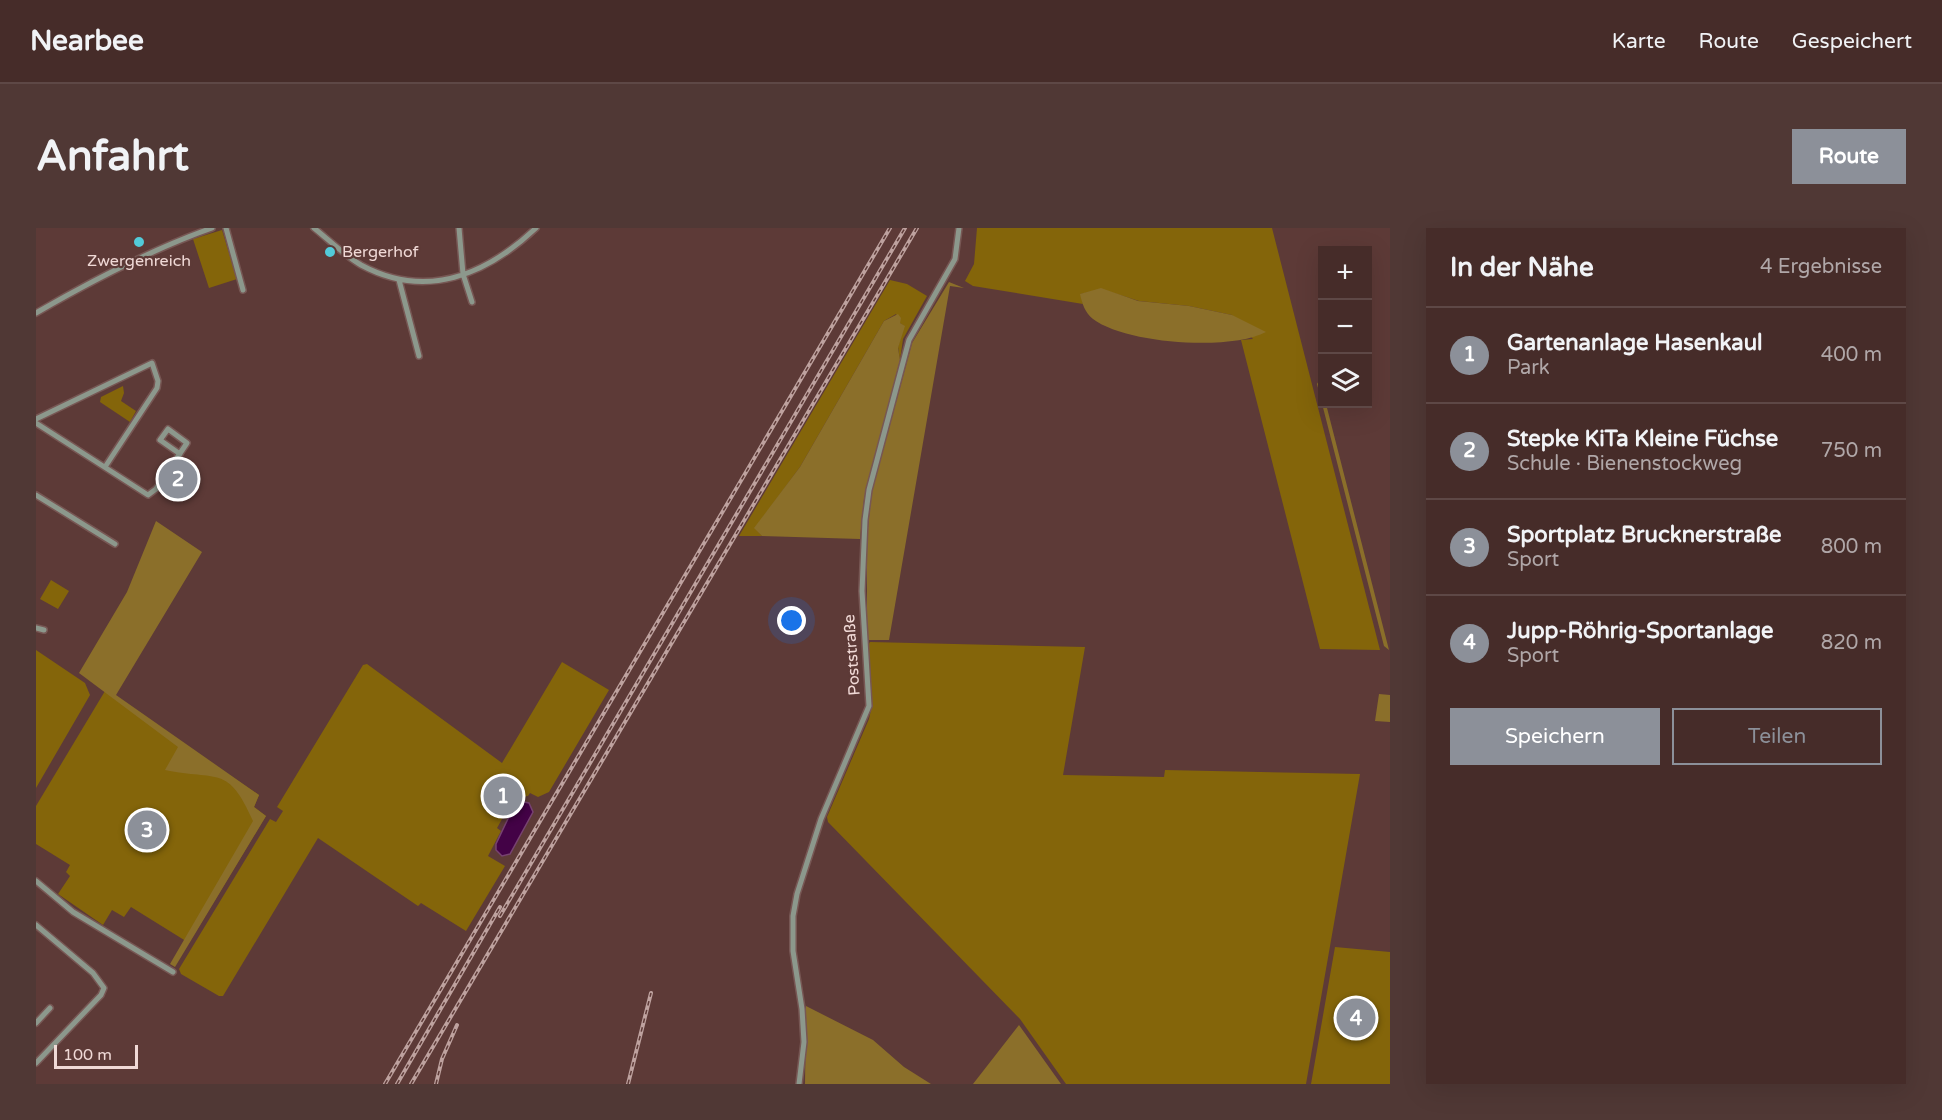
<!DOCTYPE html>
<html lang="de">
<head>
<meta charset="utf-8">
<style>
  :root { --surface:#462c29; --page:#503835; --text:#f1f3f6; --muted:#b0a7a8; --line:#5e4846; --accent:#8c9099 }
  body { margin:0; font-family:"Varela Round",sans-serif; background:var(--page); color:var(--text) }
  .controls { position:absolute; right:18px; top:18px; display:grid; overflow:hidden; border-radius:0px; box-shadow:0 6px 24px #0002 }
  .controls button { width:54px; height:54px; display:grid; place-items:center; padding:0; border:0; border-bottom:2px solid var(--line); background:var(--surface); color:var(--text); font:30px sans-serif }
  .scale { position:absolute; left:18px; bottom:15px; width:84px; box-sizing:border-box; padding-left:6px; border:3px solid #f0d9d6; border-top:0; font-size:16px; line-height:21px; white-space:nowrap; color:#f0d9d6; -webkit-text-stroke:4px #5d3a37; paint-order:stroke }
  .you { position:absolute; left:756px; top:393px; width:21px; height:21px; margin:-15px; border:4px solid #fff; border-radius:50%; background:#1a73e8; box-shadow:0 0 0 9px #1a73e833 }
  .badge { display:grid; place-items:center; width:39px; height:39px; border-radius:50%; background:var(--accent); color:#fff; font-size:20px; font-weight:700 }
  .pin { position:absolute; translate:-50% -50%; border:3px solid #fff; box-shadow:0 2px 6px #0006 }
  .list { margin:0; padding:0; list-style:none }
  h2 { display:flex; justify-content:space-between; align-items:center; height:78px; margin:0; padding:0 24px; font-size:26px }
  h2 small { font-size:20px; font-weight:400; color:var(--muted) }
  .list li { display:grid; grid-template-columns:39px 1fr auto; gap:18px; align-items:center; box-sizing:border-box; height:96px; padding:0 24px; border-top:2px solid var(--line) }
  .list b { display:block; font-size:22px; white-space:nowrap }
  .list p { margin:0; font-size:20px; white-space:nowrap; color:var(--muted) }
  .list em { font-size:20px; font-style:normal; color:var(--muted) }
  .actions { display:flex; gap:12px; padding:18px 24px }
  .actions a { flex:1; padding:14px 0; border:2px solid var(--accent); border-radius:0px; text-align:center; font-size:21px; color:var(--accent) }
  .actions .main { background:var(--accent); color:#fff }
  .icon { flex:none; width:33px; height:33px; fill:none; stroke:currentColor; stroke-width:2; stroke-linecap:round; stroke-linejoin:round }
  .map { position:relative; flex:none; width:1354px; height:856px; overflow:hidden; border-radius:0px }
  header { display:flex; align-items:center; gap:36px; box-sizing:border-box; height:84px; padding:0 30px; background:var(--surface); border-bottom:2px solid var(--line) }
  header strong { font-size:28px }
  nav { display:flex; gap:33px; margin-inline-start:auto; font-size:21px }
  .intro { display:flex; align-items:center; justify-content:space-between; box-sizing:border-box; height:144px; padding:0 36px }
  h1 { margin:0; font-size:42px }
  .button { padding:15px 27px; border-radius:0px; background:var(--accent); color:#fff; font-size:21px; font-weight:700 }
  main { display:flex; gap:36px; padding:0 36px }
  aside { flex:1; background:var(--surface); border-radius:0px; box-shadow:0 6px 24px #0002 }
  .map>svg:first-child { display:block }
</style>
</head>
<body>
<header>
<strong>Nearbee</strong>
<nav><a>Karte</a><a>Route</a><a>Gespeichert</a></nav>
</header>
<div class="intro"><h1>Anfahrt</h1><a class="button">Route</a></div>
<main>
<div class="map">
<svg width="1354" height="856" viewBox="0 0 1354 856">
  <rect width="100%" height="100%" fill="#5d3a37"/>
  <path fill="#84650a" d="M941 0H1236L1344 422 1284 421 1205 112 1217 111 1196 87 1153 78 1103 73 1065 61 1045 66 1047 76 937 58 929 53 938 36Z
    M186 2 201 51 173 60 157 11Z
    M854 52 871 56 891 68 867 111 864 132 862 119 868 98 864 95 860 86 848 93 764 239 719 300 726 308H703Z
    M87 158 88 165 85 173 100 183 94 194 64 174 65 169Z
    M15 352 33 363 22 381 4 371Z
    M834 414 1049 419 1027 547 1128 549 1129 542 1324 546 1270 856H1030L984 791 792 594 791 589 833 491 836 477 831 419Z
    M0 422 49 455 54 467 0 560Z
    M526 434 573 462 513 564 502 569 494 565 492 568 478 570 461 600 465 603 452 628 469 638 430 703 385 675 382 678 282 610 187 768H183L145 746 143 741 234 591 240 594 247 583 241 579 327 437 331 436 466 535Z
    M69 463 223 567 218 579 230 588 153 715 95 679 88 689 76 682 67 697 22 666 34 648 30 644 34 637 0 616V578Z
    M1299 719 1354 724V856H1275Z"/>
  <path fill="#8b6f2a" d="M913 54 928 60 914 58 853 412H831V311L835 267 876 115Z
    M1065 60 1102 73 1153 78 1196 87 1230 104C1195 123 1090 116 1057 91 1049 85 1046 75 1044 66Z
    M862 86 865 90 864 95 869 98 862 120 864 132 828 271 824 311 726 308 718 300 764 239 848 93Z
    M1284 151 1286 176H1290L1353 422 1348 418 1281 156Z
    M120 293 166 324 80 467 223 567 218 579 230 588 139 739 134 736 217 593C192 536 182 553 129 542L142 519 43 445 91 364Z
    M1343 466 1354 467V494L1339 493Z
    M770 778 837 812 868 839 895 856H769Z
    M983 797 1025 856H937Z"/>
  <path fill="#430246" stroke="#774271" stroke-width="1.5" d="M483 573 493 575 497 584 474 626 466 628 460 622V616L478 578Z"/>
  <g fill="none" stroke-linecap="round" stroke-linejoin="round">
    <g stroke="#775754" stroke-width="8">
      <path id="minor" d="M190 0 207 62
        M278 0C293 12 308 27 325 37 390 72 450 47 500 0
        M423 0 427 46 436 74
        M363 52 383 128
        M0 85C57 52 114 22 176 0
        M0 191 116 135 122 153 121 160 69 239
        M0 195 112 267 120 261 151 215 132 201 124 212 144 226
        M0 267 79 316
        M0 400 8 402
        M0 653 37 684 137 744
        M0 697 57 745 68 760 65 767 0 835
        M0 795 14 780
        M763 856 768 814 766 781 757 723V688L761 666 785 591 833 478 826 363 829 292 833 262 873 112 919 31 923 0"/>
    </g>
    <use href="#minor" stroke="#8c988c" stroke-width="5"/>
    <g stroke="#bea29f" stroke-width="4">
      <path id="rail" d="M464 688 869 0
        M349 856 854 0
        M361 856 464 679
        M375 856 881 0
        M400 856 406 831 421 797
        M592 856 615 765"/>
    </g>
    <use href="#rail" stroke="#5d3a37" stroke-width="1.5" stroke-dasharray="4.5" stroke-linecap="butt"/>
  </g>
  <g fill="#52cbd9" stroke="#5d3a37" stroke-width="2">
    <circle cx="103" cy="14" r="6"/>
    <circle cx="294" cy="24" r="6"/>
  </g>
  <g text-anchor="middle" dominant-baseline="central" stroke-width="4.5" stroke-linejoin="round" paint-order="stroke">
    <g font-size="16" fill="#f0d9d6" stroke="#5d3a37" text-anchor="start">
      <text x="306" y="24">Bergerhof</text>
      <text x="103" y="33" text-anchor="middle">Zwergenreich</text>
    </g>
    <g font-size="16" fill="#f0d9d6" stroke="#5d3a37">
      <text transform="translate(816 427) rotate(-94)">Poststraße</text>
    </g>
  </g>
</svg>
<div class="controls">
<button>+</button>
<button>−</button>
<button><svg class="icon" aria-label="layers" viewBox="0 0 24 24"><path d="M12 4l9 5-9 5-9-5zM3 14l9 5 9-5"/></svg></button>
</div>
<div class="scale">100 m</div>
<div class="you"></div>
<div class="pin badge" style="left:467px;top:568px">1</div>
<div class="pin badge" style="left:142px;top:251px">2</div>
<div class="pin badge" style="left:111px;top:602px">3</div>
<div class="pin badge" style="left:1320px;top:790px">4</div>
</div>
<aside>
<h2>In der Nähe<small>4 Ergebnisse</small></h2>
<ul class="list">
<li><span class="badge">1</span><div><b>Gartenanlage Hasenkaul</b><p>Park</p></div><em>400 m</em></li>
<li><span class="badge">2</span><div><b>Stepke KiTa Kleine Füchse</b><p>Schule · Bienenstockweg</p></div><em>750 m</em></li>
<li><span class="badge">3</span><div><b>Sportplatz Brucknerstraße</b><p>Sport</p></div><em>800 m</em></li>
<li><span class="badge">4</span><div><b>Jupp-Röhrig-Sportanlage</b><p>Sport</p></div><em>820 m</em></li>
</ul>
<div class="actions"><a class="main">Speichern</a><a>Teilen</a></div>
</aside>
</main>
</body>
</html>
